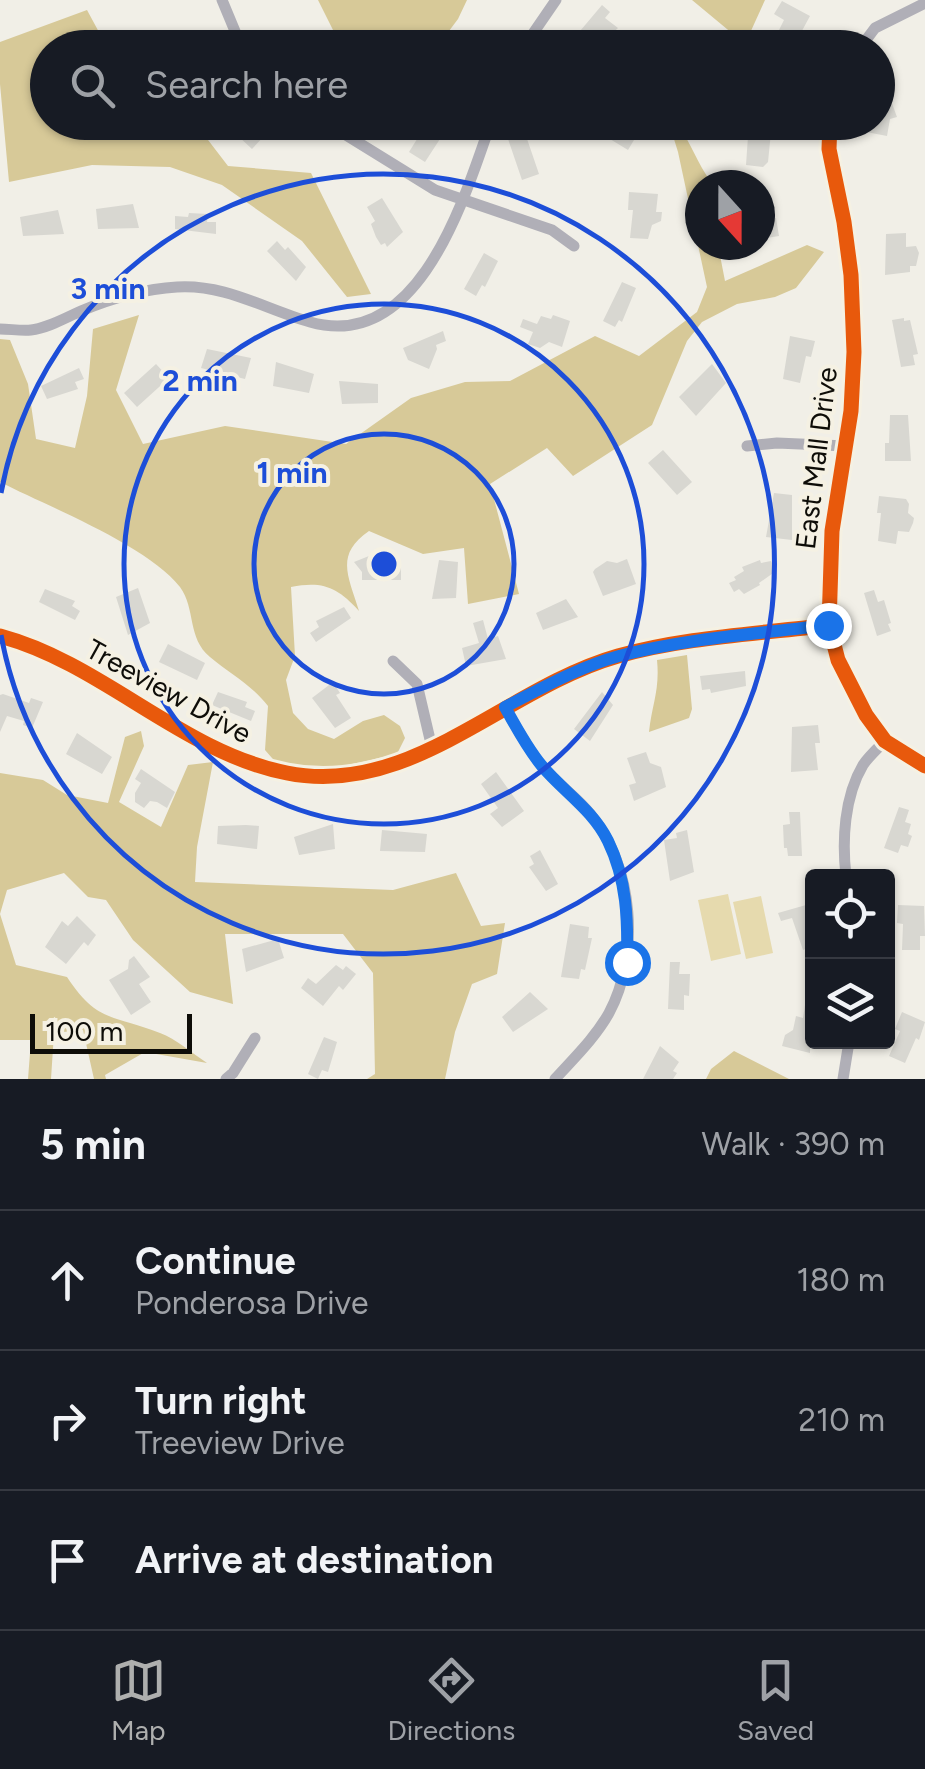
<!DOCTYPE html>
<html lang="en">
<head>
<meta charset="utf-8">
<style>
  :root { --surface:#171b24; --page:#242831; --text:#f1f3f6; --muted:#9ea1a6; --line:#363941; --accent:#aeafae }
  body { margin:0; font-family:Figtree,sans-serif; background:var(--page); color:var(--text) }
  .controls { position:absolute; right:30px; bottom:30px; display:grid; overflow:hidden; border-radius:10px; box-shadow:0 2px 8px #0004 }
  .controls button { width:90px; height:90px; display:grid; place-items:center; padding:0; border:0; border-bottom:2px solid var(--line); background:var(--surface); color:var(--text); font:50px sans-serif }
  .compass { position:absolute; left:685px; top:170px; width:90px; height:90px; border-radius:50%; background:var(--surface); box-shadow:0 2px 8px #0004; rotate:159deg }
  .scale { position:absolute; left:30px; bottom:25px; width:162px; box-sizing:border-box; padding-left:10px; border:5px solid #0e0d08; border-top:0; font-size:28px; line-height:35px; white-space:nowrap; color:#0e0d08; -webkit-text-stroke:8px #f5f1e3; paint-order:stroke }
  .stop { position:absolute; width:30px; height:30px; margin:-22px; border:8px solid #1a73e8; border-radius:50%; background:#fff }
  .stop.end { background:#1a73e8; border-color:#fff; box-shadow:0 2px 10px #0008 }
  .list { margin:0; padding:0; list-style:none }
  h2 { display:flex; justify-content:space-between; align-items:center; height:130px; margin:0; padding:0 40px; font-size:42px }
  h2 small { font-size:32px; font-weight:400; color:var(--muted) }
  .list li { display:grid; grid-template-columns:65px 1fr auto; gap:30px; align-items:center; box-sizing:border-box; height:140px; padding:0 40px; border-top:2px solid var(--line) }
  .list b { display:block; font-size:38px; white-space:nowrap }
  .list p { margin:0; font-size:32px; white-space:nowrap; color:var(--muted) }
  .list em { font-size:32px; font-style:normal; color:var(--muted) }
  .icon { flex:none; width:55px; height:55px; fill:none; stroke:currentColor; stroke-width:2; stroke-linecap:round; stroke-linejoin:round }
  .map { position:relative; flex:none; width:925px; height:1079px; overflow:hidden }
  .search { position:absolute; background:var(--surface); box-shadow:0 2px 8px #0004; left:30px; right:30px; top:30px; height:110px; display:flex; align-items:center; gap:25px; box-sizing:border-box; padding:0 35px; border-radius:55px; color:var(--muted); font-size:38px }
  .sheet { height:550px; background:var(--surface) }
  nav { display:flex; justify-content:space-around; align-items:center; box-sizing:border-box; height:140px; border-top:2px solid var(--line); background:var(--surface); font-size:28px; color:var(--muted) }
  nav a { display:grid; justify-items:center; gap:5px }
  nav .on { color:var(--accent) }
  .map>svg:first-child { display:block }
</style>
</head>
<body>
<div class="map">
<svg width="925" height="1079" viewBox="0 0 925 1079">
  <rect width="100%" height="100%" fill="#f1efe7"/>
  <path fill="#e6daae" d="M728 894 741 954 711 961 698 900Z
    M761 896 773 953 746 959 733 902Z"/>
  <path fill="#d7c998" d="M318 0H467L458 19 437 47 342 48Z
    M692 0H765L745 44Z
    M87 10 107 47 48 48V122L195 123 228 166 311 173 371 294 347 297 302 241 222 185 170 167 92 165 9 182 0 84V42Z
    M669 123H676C691 141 697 164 712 183L700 185V245H718L725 281 807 245 824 252 796 288 775 297 737 304 702 322 687 341 652 425 573 476 547 448 490 484 519 594 468 604 464 548 423 554 369 531C334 555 349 577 359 611 337 587 323 581 291 587L295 656 286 680 293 713 308 729 334 739 363 721 384 715 400 726 405 738 397 754 343 766H279L265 750 268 706C252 685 229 673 210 657 187 638 196 609 180 587 147 545 49 507 0 482V339L10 340 28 384 36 439 75 448 87 396 93 329 139 315 116 390 143 444 225 426 346 444 411 398 465 382 510 381 595 336 639 356 697 312 707 287 678 152Z
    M687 655 692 709 689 718 649 732C652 704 660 690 657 660Z
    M141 731 144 746 119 802 161 827 188 765 213 762 197 847 195 882 393 890 456 873 481 926 505 923 497 974 472 984 455 1032 445 1079H367L375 1074 373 973 343 934H225L233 1004 190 992 133 940 106 900 88 897 64 873 7 890 0 914 16 965 67 977C97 1023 114 1015 160 1033 176 1039 192 1053 207 1063L145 1052 105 1075 106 1079H94L83 1030 54 1033 51 1079H28L31 1040H0V773L43 780 67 795 108 803 125 737Z
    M734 1051 789 1079H706L711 1069Z"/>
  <path fill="#d8d7d1" d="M782 1 810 16 797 40 811 48H770L784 20 774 14Z
    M602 5 610 12 605 18 618 28 600 45 590 41 586 46 575 37Z
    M878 88 892 91 890 98 897 117 890 119 887 136 861 131 862 122H878Z
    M225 122H254L266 134 252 149 238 136 235 139 227 132 231 128Z
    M421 122H451L425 162 409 152 422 131 417 128Z
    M593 122H617L637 135 628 150 605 136 602 140 587 131Z
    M749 122H772L768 162 763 167 746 165Z
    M525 133 539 174 522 180 508 139Z
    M629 192 658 194 656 212H662L661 221 652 225 648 239 630 238 633 210H628Z
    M768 193 772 219 776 218 779 236 760 239V194Z
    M382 198 403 232 387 247 385 243 381 245 376 237 371 224 375 221 367 207Z
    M133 204 139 228 98 229 96 209Z
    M58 210 64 234 23 236 20 217Z
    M189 213 208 214 207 222H216V234L175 229V216L188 217Z
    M906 233V247L916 246 919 253 916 266H910V272L885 275 886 234Z
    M277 241 285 250 288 247 306 267 296 281 267 251Z
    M484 253 498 261 485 287 482 285 476 296 464 289Z
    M622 282 636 288 622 322 619 320 615 327 603 321Z
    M553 315 570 321 562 347 549 342 540 348 528 344 533 332 520 327 523 319 537 324 541 316 551 319Z
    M904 318V321L910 320 918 354 913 355 915 365 901 367 892 320Z
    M443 331 446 341 436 345 437 349 429 369 408 360 403 348Z
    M790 336 815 341 811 357 806 356 800 383 783 379Z
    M207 349 251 358 245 379 201 368Z
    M276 362 314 374 309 393 273 386Z
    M156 364 169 378 137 407 124 393Z
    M712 364 726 383 696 416 679 397Z
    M79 368 84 379 75 382 78 389 47 399 41 386Z
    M339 381 378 384V403L342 404Z
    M890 415H908L911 461H885V443H889Z
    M663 450 692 482 677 495 648 463Z
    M774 493 792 495V540L766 537Z
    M879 496 906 499 909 504 908 513 914 518 913 523 909 532 898 531 896 544 878 541 881 513H877Z
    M369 556 380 563 392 562V569L401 568V580H362V572L354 562Z
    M627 559 636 584 603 596 593 572 595 569 607 561 617 563Z
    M439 560 458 562 456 598 432 599Z
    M760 560 761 563 771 561 776 571 759 583 760 585 744 594 739 589 734 592 729 583 736 580 734 577 744 571 742 567Z
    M138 588 150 623 128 635 116 597Z
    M45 589 75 601 72 606 80 611 75 620 39 602Z
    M874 590 878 602 884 600 891 623 888 624 891 631 877 636 864 593Z
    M566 599 578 617 543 630 536 613Z
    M344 607 351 618 316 642 310 633 319 627 316 621Z
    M483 620 488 639 498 636 506 659 466 666 462 648 479 643 473 623Z
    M168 644 205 663 197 680 159 662Z
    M745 671 746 686 711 693 710 689 702 690 700 676Z
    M333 682 340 693 336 695 351 718 335 728 312 698Z
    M218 692 247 702 245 707 255 711 251 721 212 705Z
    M602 692 613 705 590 741 574 729Z
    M3 694 29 703 31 698 43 702 32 728 23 725 24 721 7 716 0 732V695Z
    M818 725 820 743H815L818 770 791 772 792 727Z
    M77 733 112 757 102 774 66 754Z
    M646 752 650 763 661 767 666 787 634 801 629 785 636 783 627 758Z
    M141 769 175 792 167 808 157 802 150 801 144 808 135 802V793L141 783 135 779Z
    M496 772 524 811 502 827 490 814 498 808 481 784Z
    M899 807 909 810 905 822 911 824 908 834 912 836 908 847 901 845 898 853 884 848Z
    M789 812H800L802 856H788L787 848H784L783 825 790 824Z
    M333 824 335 849 299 855 294 837Z
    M246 825 259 826 257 849 217 844 218 826Z
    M382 830 427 834 425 852 380 851Z
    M687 830 694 872 670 881 664 840 677 838 676 833Z
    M540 850 558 884 546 891 529 867 534 864 530 856Z
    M806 905 812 924V947L803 950 792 918 781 921 778 913Z
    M898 905 924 906 925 936H920V950H902L903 924 897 923Z
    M77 916 96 935 88 946 84 942 66 964 45 947 62 921 68 926Z
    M570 924 589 927 588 938H592L585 970 581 969 579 979 561 977Z
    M278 939 284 958 246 972 242 949Z
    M134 956 150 977 139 984 151 1002 131 1015 109 980 128 969 129 960Z
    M670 962H680L679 974H690L689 996 684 995V1010L668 1009Z
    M336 965 343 970 346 966 356 974 343 990 339 986 323 1006 301 988 308 978 316 984Z
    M530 992 548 1009 513 1032 502 1017Z
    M805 1005 812 1007 810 1053 782 1046 785 1035 793 1030 796 1016 803 1018Z
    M902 1012 925 1022 919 1040 916 1038 905 1063 889 1056 900 1031 895 1029Z
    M324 1037 337 1042 328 1072 322 1070 318 1079 308 1074Z
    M660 1046 679 1062 673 1071 677 1073 673 1079H643Z"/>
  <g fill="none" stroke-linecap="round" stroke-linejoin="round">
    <path stroke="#b0afb7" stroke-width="11" d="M222 0 242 48
      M523 48 556 0
      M860 48 875 28 925 3
      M325 122 435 190 552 230 574 246
      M830 122 829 149 844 222 851 275 854 352 851 411 832 531 829 625 838 660 866 715 885 741 925 766
      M0 329C10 329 21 331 31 330 48 328 65 318 81 311 112 298 143 289 177 287 226 284 264 309 310 322 419 353 464 199 491 122
      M747 446 777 443 846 446
      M0 636C104 664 181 752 287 773 411 798 505 688 618 656 685 637 759 634 829 625
      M393 661 417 684 432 748
      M505 707C516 727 527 748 542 766 557 784 577 797 591 815 634 867 640 955 609 1013 595 1038 574 1058 555 1079
      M846 876C842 841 844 797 863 765 869 756 878 748 885 741
      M226 1079 233 1073 255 1038
      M843 1079 849 1042"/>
    <g stroke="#f5f1e3" stroke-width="21">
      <path id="cycleway" d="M830 122 829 149 844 222 851 275 854 352 851 411 832 531 829 625 838 660 866 715 885 741 925 766
        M0 636C104 664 181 752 287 773 411 798 505 688 618 656 685 637 759 634 829 625"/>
    </g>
    <use href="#cycleway" stroke="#e8590c" stroke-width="15"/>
  </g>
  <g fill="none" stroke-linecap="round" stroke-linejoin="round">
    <path stroke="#1a73e8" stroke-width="12" d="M627 962C628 920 627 880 608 841 593 810 564 792 542 766 527 748 516 727 505 707 542 688 579 667 619 656 687 638 759 634 828 625"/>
  </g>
  <g fill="none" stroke="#1d4ed8" stroke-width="5">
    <circle cx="384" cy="564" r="130"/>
    <circle cx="384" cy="564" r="260"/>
    <path d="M1 493A390 390 0 1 1 1 635"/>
  </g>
  <g text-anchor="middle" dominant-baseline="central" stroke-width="8" stroke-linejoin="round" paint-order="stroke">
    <g font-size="28" fill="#0e0d08" stroke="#f5f1e3">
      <text transform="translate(816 458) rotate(-83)">East Mall Drive</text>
      <text transform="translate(169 691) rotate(29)">Treeview Drive</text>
    </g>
  </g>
  <circle cx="384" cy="564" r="15" fill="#1d4ed8" stroke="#f5f1e3" stroke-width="5"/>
  <g font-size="30" text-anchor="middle" font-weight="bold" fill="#1d4ed8" stroke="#f5f1e3" stroke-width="8" stroke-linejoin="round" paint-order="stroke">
    <text x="108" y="299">3 min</text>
    <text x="200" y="391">2 min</text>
    <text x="292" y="483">1 min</text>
  </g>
</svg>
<div class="controls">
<button><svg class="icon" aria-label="locate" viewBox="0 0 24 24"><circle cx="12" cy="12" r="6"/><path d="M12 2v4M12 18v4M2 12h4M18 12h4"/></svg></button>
<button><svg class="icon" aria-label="layers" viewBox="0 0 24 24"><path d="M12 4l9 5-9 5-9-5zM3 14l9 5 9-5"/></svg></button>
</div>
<svg class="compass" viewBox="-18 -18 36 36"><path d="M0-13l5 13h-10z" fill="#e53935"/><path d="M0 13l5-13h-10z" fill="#9ea1a6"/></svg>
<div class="scale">100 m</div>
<div class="stop" style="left:627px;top:962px"></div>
<div class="stop end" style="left:828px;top:625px"></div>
<div class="search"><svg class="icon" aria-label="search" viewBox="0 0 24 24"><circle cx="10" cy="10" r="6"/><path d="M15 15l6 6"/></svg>Search here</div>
</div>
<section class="sheet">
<h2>5 min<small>Walk · 390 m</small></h2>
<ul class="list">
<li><svg class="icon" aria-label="ahead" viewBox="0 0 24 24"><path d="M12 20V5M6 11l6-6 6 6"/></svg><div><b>Continue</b><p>Ponderosa Drive</p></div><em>180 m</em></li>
<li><svg class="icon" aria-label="right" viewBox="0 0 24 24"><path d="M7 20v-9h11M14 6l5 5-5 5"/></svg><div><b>Turn right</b><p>Treeview Drive</p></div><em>210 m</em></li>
<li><svg class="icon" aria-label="arrive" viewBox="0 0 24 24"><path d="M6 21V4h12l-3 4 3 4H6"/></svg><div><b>Arrive at destination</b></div></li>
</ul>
</section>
<nav>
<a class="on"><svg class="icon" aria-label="map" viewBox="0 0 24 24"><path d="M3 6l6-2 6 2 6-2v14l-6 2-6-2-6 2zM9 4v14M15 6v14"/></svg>Map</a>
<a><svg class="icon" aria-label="directions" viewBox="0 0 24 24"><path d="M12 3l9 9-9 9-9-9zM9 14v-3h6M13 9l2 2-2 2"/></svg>Directions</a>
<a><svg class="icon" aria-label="saved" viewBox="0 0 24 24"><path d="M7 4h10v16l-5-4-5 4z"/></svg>Saved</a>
</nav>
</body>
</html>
